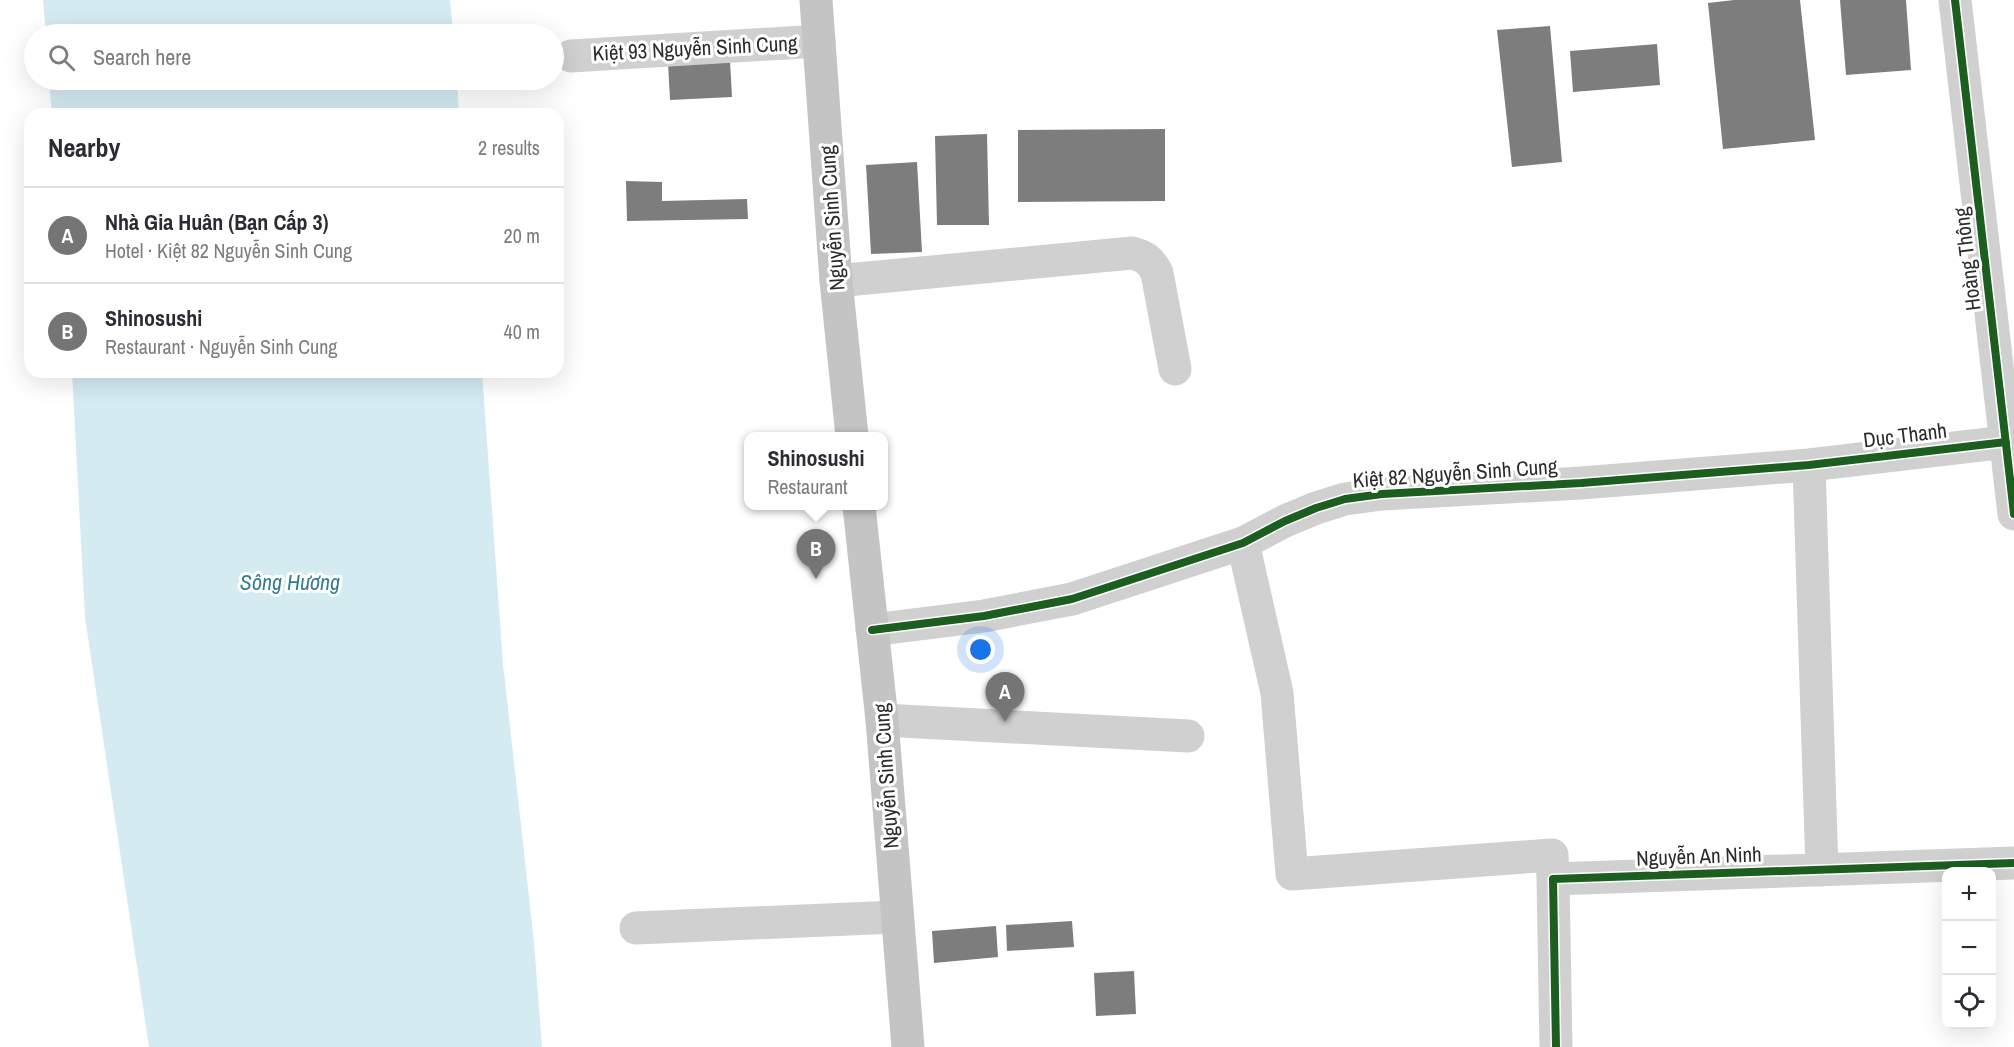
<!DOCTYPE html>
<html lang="en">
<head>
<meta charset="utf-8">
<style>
  :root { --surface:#fff; --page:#f2f2f3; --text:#2b2b33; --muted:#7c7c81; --line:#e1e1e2; --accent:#757575 }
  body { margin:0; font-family:"Archivo Narrow",sans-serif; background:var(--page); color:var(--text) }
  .controls { position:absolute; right:18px; bottom:18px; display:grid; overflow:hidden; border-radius:12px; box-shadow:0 6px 24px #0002 }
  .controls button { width:54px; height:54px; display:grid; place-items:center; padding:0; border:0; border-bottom:2px solid var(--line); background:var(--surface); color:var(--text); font:30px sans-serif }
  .you { position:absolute; left:981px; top:650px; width:21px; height:21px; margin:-15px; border:4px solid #fff; border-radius:50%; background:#1a73e8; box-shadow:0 0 0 9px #1a73e833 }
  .badge { display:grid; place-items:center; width:39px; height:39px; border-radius:50%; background:var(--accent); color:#fff; font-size:20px; font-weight:700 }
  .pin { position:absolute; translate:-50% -50px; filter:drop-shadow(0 2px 3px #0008) }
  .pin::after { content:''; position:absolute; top:32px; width:21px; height:18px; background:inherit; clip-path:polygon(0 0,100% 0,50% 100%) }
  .popup { position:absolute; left:744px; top:432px; width:144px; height:78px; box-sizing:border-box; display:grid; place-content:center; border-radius:12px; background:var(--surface); filter:drop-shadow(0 2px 4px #0005); font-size:20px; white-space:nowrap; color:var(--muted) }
  .popup b { font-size:22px; color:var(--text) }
  .popup::after { content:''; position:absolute; left:50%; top:100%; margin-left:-12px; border:12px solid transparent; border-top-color:var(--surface) }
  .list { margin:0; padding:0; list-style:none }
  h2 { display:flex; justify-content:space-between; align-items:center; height:78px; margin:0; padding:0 24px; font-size:26px }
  h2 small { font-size:20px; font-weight:400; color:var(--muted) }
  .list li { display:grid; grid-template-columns:39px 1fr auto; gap:18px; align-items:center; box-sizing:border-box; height:96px; padding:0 24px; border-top:2px solid var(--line) }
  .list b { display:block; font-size:22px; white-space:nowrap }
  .list p { margin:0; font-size:20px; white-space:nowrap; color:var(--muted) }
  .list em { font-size:20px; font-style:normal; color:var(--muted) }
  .icon { flex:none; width:33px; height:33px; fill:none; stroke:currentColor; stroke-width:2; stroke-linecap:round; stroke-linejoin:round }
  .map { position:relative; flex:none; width:2014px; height:1047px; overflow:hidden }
  .search { position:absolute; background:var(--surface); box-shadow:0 6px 24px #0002; left:24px; top:24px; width:540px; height:66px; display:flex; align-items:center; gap:15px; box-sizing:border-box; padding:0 21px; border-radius:33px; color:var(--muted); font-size:22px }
  .panel { position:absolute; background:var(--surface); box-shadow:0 6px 24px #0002; left:24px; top:108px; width:540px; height:270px; border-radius:18px }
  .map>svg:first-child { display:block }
</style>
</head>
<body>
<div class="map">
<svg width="2014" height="1047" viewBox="0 0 2014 1047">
  <rect width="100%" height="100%" fill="#fff"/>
  <path fill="#d4ebf2" d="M43 0H450L453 34H46Z
    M49 80H457L459 114H52Z
    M72 372H482L503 664 534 942 542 1047H149L85 617Z"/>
  <path fill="#7d7d7d" d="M1734 0H1800L1815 140 1723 149 1708 3Z
    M1840 0H1906L1911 70 1846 75Z
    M1550 26 1562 162 1512 167 1497 30Z
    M1657 44 1660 85 1573 92 1570 51Z
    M730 60 732 97 670 100 668 63Z
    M1165 129V201L1018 202V130Z
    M987 134 989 225H937L935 136Z
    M917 162 922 252 871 254 866 165Z
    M626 181 662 182V201L747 199 748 219 627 221Z
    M1072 921 1074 947 1007 951 1006 925Z
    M996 926 998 957 934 963 932 931Z
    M1134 971 1136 1014 1096 1016 1094 973Z"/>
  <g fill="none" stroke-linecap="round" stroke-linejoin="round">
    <path stroke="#d0d0d0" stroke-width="33" d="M1955 0 2014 514
      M571 56 819 41
      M836 281 1132 253C1145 256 1151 261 1157 273L1175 369
      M1809 465 1822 870
      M1243 543 1277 693 1292 874 1552 855 1553 879
      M872 630 984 616 1072 599 1243 543 1285 521 1316 508 1345 499 1382 494 1581 483 1809 465 2006 442
      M882 720 1188 736
      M636 928 896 917
      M1556 1047 1553 879 2014 863"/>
    <path stroke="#c4c4c4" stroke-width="33" d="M816 0 836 281 852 436
      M859 506 882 720 908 1047"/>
    <g stroke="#fff" stroke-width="11">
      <path id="cycleway" d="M1955 0 2014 514
        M872 630 984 616 1072 599 1243 543 1285 521 1316 508 1345 499 1382 494 1581 483 1809 465 2006 442
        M1556 1047 1553 879 2014 863"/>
    </g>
    <use href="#cycleway" stroke="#1b5e20" stroke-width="8"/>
  </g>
  <g text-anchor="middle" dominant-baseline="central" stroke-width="6" stroke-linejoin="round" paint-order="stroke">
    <g font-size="21" fill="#2b2b2b" stroke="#fff">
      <text transform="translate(695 48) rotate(-3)">Kiệt 93 Nguyễn Sinh Cung</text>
      <text transform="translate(832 218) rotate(-94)">Nguyễn Sinh Cung</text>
      <text transform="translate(1967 259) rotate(-97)">Hoàng Thông</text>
      <text transform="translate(1905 435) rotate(-7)">Dục Thanh</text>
      <text transform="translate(1455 473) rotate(-4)">Kiệt 82 Nguyễn Sinh Cung</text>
      <text transform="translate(886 776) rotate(-94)">Nguyễn Sinh Cung</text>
      <text transform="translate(1699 856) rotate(-2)">Nguyễn An Ninh</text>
    </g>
    <g font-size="22" font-style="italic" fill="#347c93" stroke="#fff">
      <text x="290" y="582">Sông Hương</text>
    </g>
  </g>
</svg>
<div class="controls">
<button>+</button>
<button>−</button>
<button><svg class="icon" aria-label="locate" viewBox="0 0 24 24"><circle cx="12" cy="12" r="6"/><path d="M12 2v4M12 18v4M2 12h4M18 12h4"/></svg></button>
</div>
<div class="you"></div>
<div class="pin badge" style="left:1005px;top:722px">A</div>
<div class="pin badge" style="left:816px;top:579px">B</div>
<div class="popup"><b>Shinosushi</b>Restaurant</div>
<div class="search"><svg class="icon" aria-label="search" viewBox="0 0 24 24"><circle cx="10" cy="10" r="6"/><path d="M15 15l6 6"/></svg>Search here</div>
<section class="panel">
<h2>Nearby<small>2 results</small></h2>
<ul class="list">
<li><span class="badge">A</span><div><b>Nhà Gia Huân (Bạn Cấp 3)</b><p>Hotel · Kiệt 82 Nguyễn Sinh Cung</p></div><em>20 m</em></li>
<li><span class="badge">B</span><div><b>Shinosushi</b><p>Restaurant · Nguyễn Sinh Cung</p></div><em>40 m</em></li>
</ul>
</section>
</div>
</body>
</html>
